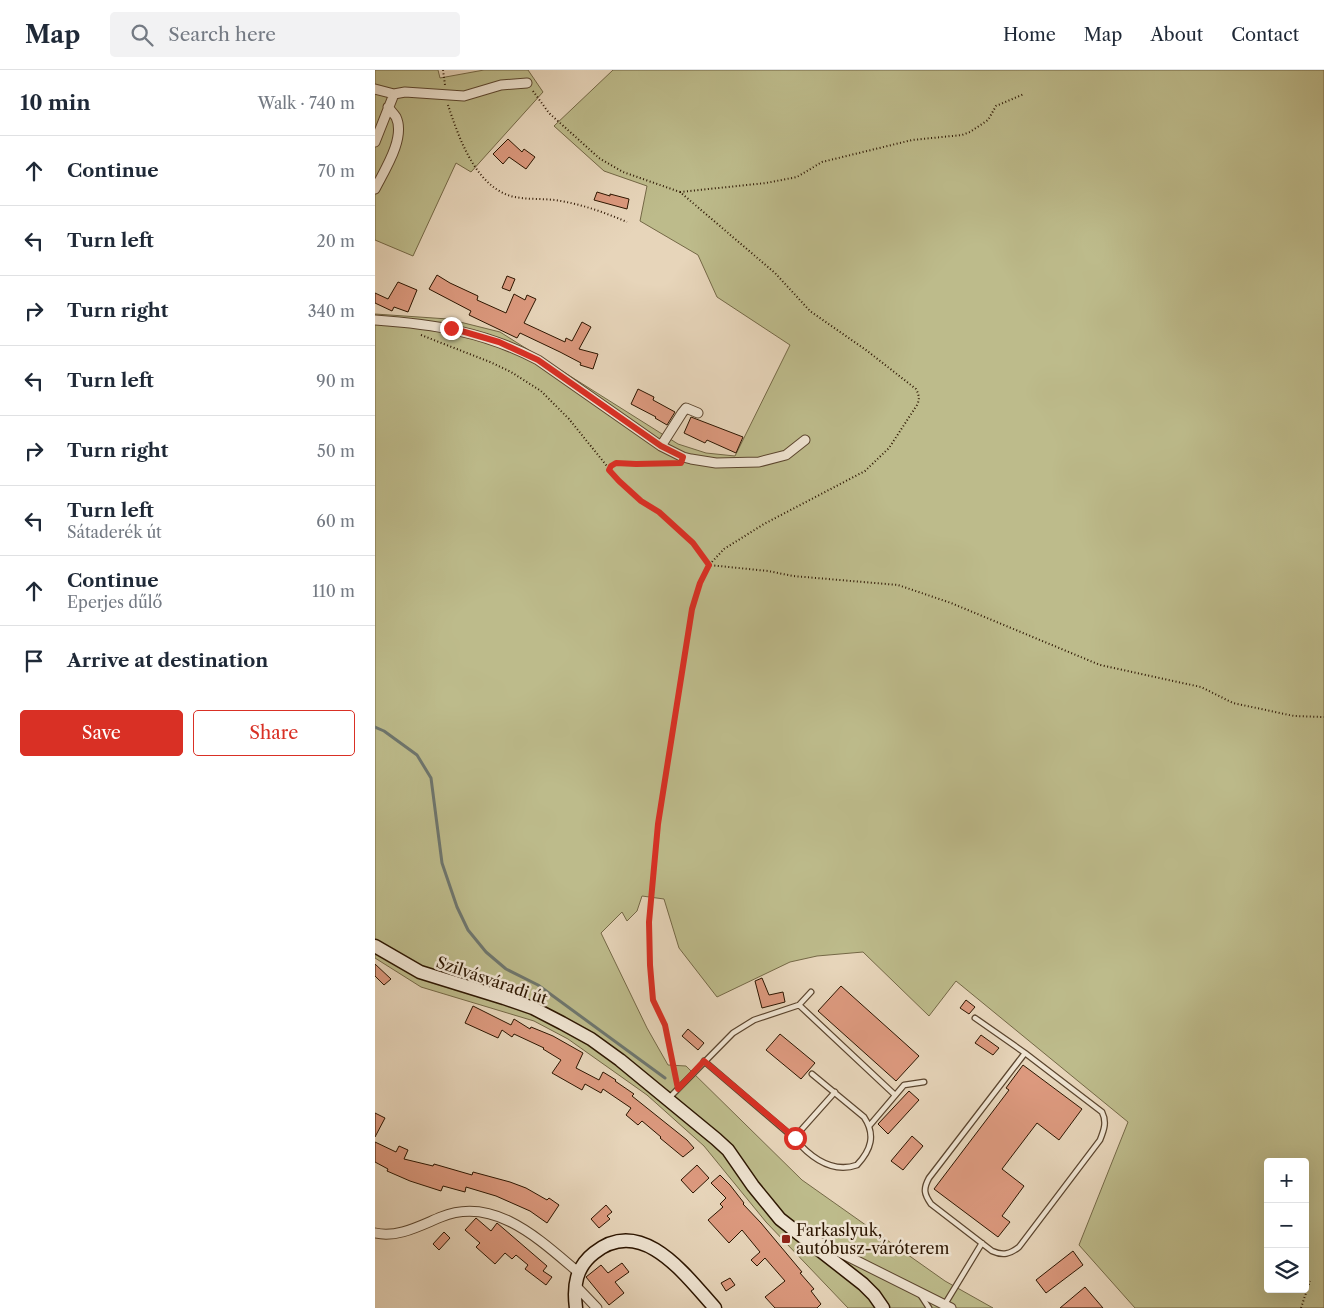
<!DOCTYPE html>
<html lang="en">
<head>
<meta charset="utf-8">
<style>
  :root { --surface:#fff; --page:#f2f2f3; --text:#1f2937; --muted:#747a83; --line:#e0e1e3; --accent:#d93025 }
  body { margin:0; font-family:"Libre Caslon Text",serif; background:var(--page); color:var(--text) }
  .controls { position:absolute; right:15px; bottom:15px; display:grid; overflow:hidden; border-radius:5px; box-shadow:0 5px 20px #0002 }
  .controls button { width:45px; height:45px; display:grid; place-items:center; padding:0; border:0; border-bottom:1px solid var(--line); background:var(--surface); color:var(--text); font:25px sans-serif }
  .stop { position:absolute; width:15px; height:15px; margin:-11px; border:4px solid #d93025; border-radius:50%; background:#fff }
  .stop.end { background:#d93025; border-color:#fff; box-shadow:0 1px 5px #0008 }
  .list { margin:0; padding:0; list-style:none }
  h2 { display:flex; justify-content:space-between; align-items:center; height:65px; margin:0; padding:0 20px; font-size:21px }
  h2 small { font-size:16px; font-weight:400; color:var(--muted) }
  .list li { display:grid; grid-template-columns:32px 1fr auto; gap:15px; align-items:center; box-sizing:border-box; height:70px; padding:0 20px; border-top:1px solid var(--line) }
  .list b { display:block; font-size:19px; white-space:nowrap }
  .list p { margin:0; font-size:16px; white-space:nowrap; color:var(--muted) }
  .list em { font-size:16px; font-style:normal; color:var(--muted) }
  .actions { display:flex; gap:10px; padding:15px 20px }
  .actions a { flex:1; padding:11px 0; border:1px solid var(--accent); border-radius:5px; text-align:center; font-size:18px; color:var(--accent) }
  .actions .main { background:var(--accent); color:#fff }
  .icon { flex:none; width:28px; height:28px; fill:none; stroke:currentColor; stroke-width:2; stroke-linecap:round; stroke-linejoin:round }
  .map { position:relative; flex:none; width:949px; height:1238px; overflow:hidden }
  header { display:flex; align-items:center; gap:30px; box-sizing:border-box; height:70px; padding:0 25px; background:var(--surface); border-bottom:1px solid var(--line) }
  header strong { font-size:24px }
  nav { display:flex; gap:28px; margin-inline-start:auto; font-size:18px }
  .search { width:350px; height:45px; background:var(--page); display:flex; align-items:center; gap:12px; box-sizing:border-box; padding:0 18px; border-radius:5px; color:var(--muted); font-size:19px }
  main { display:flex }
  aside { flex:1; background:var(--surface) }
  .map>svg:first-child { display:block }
</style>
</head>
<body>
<header>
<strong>Map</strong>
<div class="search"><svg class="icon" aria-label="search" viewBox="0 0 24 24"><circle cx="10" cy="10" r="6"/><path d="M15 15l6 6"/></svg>Search here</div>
<nav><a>Home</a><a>Map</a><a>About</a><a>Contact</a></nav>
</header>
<main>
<aside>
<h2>10 min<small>Walk · 740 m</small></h2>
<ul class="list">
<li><svg class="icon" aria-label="ahead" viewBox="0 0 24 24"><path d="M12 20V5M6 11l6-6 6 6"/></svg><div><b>Continue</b></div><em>70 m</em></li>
<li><svg class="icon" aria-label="left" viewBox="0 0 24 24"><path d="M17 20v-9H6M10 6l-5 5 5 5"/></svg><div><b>Turn left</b></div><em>20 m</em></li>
<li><svg class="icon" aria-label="right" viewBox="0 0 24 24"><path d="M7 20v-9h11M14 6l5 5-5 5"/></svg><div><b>Turn right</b></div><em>340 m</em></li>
<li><svg class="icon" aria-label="left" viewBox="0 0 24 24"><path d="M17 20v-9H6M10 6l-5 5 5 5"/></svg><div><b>Turn left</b></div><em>90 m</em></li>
<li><svg class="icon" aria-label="right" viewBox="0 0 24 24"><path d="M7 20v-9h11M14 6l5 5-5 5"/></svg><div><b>Turn right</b></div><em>50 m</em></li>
<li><svg class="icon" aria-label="left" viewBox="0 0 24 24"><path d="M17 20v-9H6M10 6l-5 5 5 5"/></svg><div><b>Turn left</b><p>Sátaderék út</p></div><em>60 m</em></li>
<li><svg class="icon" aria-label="ahead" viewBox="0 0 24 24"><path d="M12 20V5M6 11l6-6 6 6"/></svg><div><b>Continue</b><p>Eperjes dűlő</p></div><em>110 m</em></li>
<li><svg class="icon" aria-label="arrive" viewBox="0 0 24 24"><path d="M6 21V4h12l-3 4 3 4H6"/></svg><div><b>Arrive at destination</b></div></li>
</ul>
<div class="actions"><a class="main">Save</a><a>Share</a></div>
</aside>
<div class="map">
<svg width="949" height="1238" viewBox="0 0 949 1238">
  <rect width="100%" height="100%" fill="#e7d5ba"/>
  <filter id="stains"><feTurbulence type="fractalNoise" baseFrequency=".004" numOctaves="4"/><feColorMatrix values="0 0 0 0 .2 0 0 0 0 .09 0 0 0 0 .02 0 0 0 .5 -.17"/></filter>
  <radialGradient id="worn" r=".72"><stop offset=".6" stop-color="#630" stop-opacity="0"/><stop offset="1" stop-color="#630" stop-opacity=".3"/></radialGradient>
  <path fill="#bdbb8b" stroke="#746846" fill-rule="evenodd" d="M0 0H63L65 8 109 0H153L168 22 96 102 81 93 38 186 0 170Z
    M238 0H949V1238H760L704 1175 753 1052 581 911 554 946 488 882 442 886 415 892 342 927 304 878 289 829 267 826 262 841 252 851 247 842 226 863 272 958 293 995 311 996 427 1110 570 1211 618 1238H473L391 1152 329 1076 272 1025 193 969 159 951 46 917 0 888V244L73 249 125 262 303 374 331 383 360 386 415 275 342 227 323 185 265 151 272 116 229 101 179 56ZM893 1092H930V1219H893Z"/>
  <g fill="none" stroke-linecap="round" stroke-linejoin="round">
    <path stroke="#6e766e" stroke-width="3" d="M0 657 9 661 42 685 56 708 67 793 82 837 93 860 111 882 131 899 163 915 290 1008"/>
  </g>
  <path fill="#dc997e" stroke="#2c1500" d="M133 69 147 82 149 79 160 87 151 99 134 87 128 94 118 84Z
    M222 122 235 126V124L254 129 252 139 219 130Z
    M62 205 75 213 103 226 102 230 131 243 139 224 150 230 152 225 161 229 149 253 190 272 191 268 197 271 207 252 216 257 204 279 223 284 218 299 205 295 206 293 185 282 145 263 142 268 94 245 96 241 54 219Z
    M132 206 140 209 135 221 127 218Z
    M23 212 42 220 33 242 19 237 17 241 0 233V223L13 229Z
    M263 319 279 327 278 330 300 342 292 355 280 348 281 347 256 334Z
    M316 347 368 367 361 383 332 370 330 373 309 363Z
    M0 894 16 909 9 915 0 906Z
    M387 908 394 925 408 922 410 932 387 938 380 911Z
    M466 916 544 986 521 1011 443 941Z
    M591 930 600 937 594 944 585 938Z
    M98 936 136 955 139 949 155 959 156 957 178 966 208 983 201 998 224 1010 228 1002 241 1010 240 1011 259 1024 257 1026 312 1070 319 1078 308 1087 285 1068 286 1067 267 1051 263 1055 251 1045 256 1038 228 1019 226 1023 210 1014 207 1020 177 1003 186 990 168 979 169 978 139 964 137 967 127 960 123 968 90 953Z
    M313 959 329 973 323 980 307 966Z
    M405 964 440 993 426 1009 391 980Z
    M606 965 624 978 618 985 600 973Z
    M648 995 707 1039 684 1070 662 1053 627 1099 649 1116 627 1146 635 1152 623 1167 559 1119 634 1020 631 1018Z
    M534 1021 544 1030 513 1064 503 1054Z
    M0 1043 10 1048 0 1067Z
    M537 1066 548 1076 528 1100 516 1091Z
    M0 1072 21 1082 24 1076 33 1080 29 1089 58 1096 59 1094 97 1105 98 1102 135 1112 151 1118 172 1130 174 1128 184 1135 172 1153 155 1141 121 1126 91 1117 90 1122 68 1116 66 1121 35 1111 12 1101 13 1099 0 1092Z
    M322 1095 334 1108 318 1123 306 1110Z
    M345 1105 355 1115 369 1133 368 1134 386 1153 427 1202 425 1203 439 1219 436 1221 446 1234 442 1238H400L390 1227 410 1211 390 1188 382 1196 376 1190 385 1182 367 1160 354 1173 333 1150 348 1137 345 1134 351 1128 336 1113Z
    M231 1135 237 1142 232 1146 235 1149 224 1158 216 1149Z
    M101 1148 116 1161 122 1153 172 1196 168 1201 177 1207 171 1215 150 1199 153 1195 141 1185 137 1189 130 1183 120 1194 101 1177 105 1173 90 1160Z
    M69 1162 75 1168 64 1180 58 1174Z
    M698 1181 708 1195 671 1223 661 1210Z
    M247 1193 254 1202 240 1212 249 1223 234 1235 211 1207 226 1195 233 1203Z
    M355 1208 360 1215 351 1221 346 1213Z
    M710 1217 728 1238H685Z"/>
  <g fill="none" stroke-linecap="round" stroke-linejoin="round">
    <g stroke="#5b452e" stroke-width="7">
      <path id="lane" d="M424 935 520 1025
        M600 948 650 983 727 1042C732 1052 729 1060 725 1070L644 1177C635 1184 628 1186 617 1181L556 1134C549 1124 548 1119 554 1108L650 983
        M329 991 419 1068C435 1087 456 1104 482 1095 496 1080 501 1065 489 1047L437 1004
        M294 1028 358 963 379 950 424 935 436 922
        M495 1055 529 1015 549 1012
        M419 1068 460 1022
        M545 1224 554 1238
        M570 1234 607 1173"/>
    </g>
    <g stroke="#5b452e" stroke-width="11">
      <path id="street" d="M0 19 19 24 30 22 89 26 126 15 152 13
        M0 72 19 24
        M0 119C9 101 31 68 21 47 19 44 16 41 13 37
        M0 250C59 254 110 262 163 290L286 376 308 387 316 389 341 393 384 392 411 385 430 370
        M286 376 307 343 311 338 323 343
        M0 1163C23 1168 44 1156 66 1147 119 1125 165 1170 203 1202
        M438 1169 576 1238
        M200 1215 222 1238"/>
    </g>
    <g stroke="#2c1500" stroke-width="15">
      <path id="secondary" d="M0 876 45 902 129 928 158 938 187 953 216 969 245 990 341 1069 353 1080 378 1116 405 1149 488 1214 499 1225 508 1238
        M201 1238C198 1216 201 1197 219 1183 267 1144 311 1206 340 1238"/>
    </g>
    <path stroke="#2c1500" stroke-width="2" stroke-dasharray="1 2.5" stroke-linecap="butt" d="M68 0 70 15
      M158 21 174 43 224 88 248 102 305 122 400 203 435 241 491 280 541 319C544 325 545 329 542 335L514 378 490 401 389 454 349 479 334 495 325 513 317 539 283 754 274 852 275 895 279 929 290 955 301 1009
      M73 35C84 68 101 119 140 127 155 130 171 128 186 131 209 135 231 143 252 152
      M305 122 391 113 422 107 447 92 537 70 587 65 595 62 613 50 621 36 649 24
      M46 265 115 292 136 302 166 321 194 349 244 411 266 431 284 442 318 473 334 495 393 501 418 506 523 515 576 533 725 595 826 617 858 633 919 646 949 647
      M234 400 236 396 241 393 261 395 298 393
      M926 1238 935 1211"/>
    <use href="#lane" stroke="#efe4d2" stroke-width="4.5"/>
    <use href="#street" stroke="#efe4d2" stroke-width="9"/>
    <use href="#secondary" stroke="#efe4d2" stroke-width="12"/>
  </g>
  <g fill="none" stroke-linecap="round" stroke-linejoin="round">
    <path stroke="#d93025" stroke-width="6" d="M76 258 124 272 163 290 286 376 308 387 306 393 261 394 241 393 236 396 234 400 244 411 266 431 284 442 318 473 334 495 325 513 317 539 283 754 274 852 275 895 278 930 290 955 303 1019 329 991 420 1068"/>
  </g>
  <rect fill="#8f2418" stroke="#efe4d2" stroke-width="2" x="406" y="1164" width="10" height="10" rx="2.5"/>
  <g text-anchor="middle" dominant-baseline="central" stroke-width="5" stroke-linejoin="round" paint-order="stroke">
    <g font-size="16" fill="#2c1500" stroke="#efe4d2">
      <text transform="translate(117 910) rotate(19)">Szilvásváradi út</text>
    </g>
    <g font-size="16" fill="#2c1500" stroke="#efe4d2" text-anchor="start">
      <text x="421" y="1160">Farkaslyuk,<tspan x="421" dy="18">autóbusz-váróterem</tspan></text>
    </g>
  </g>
  <rect width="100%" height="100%" filter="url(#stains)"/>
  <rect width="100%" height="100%" fill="url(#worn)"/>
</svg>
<div class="controls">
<button>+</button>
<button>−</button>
<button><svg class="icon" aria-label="layers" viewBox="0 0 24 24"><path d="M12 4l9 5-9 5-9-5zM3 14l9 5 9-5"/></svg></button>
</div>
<div class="stop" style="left:420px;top:1068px"></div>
<div class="stop end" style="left:76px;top:258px"></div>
</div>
</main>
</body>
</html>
